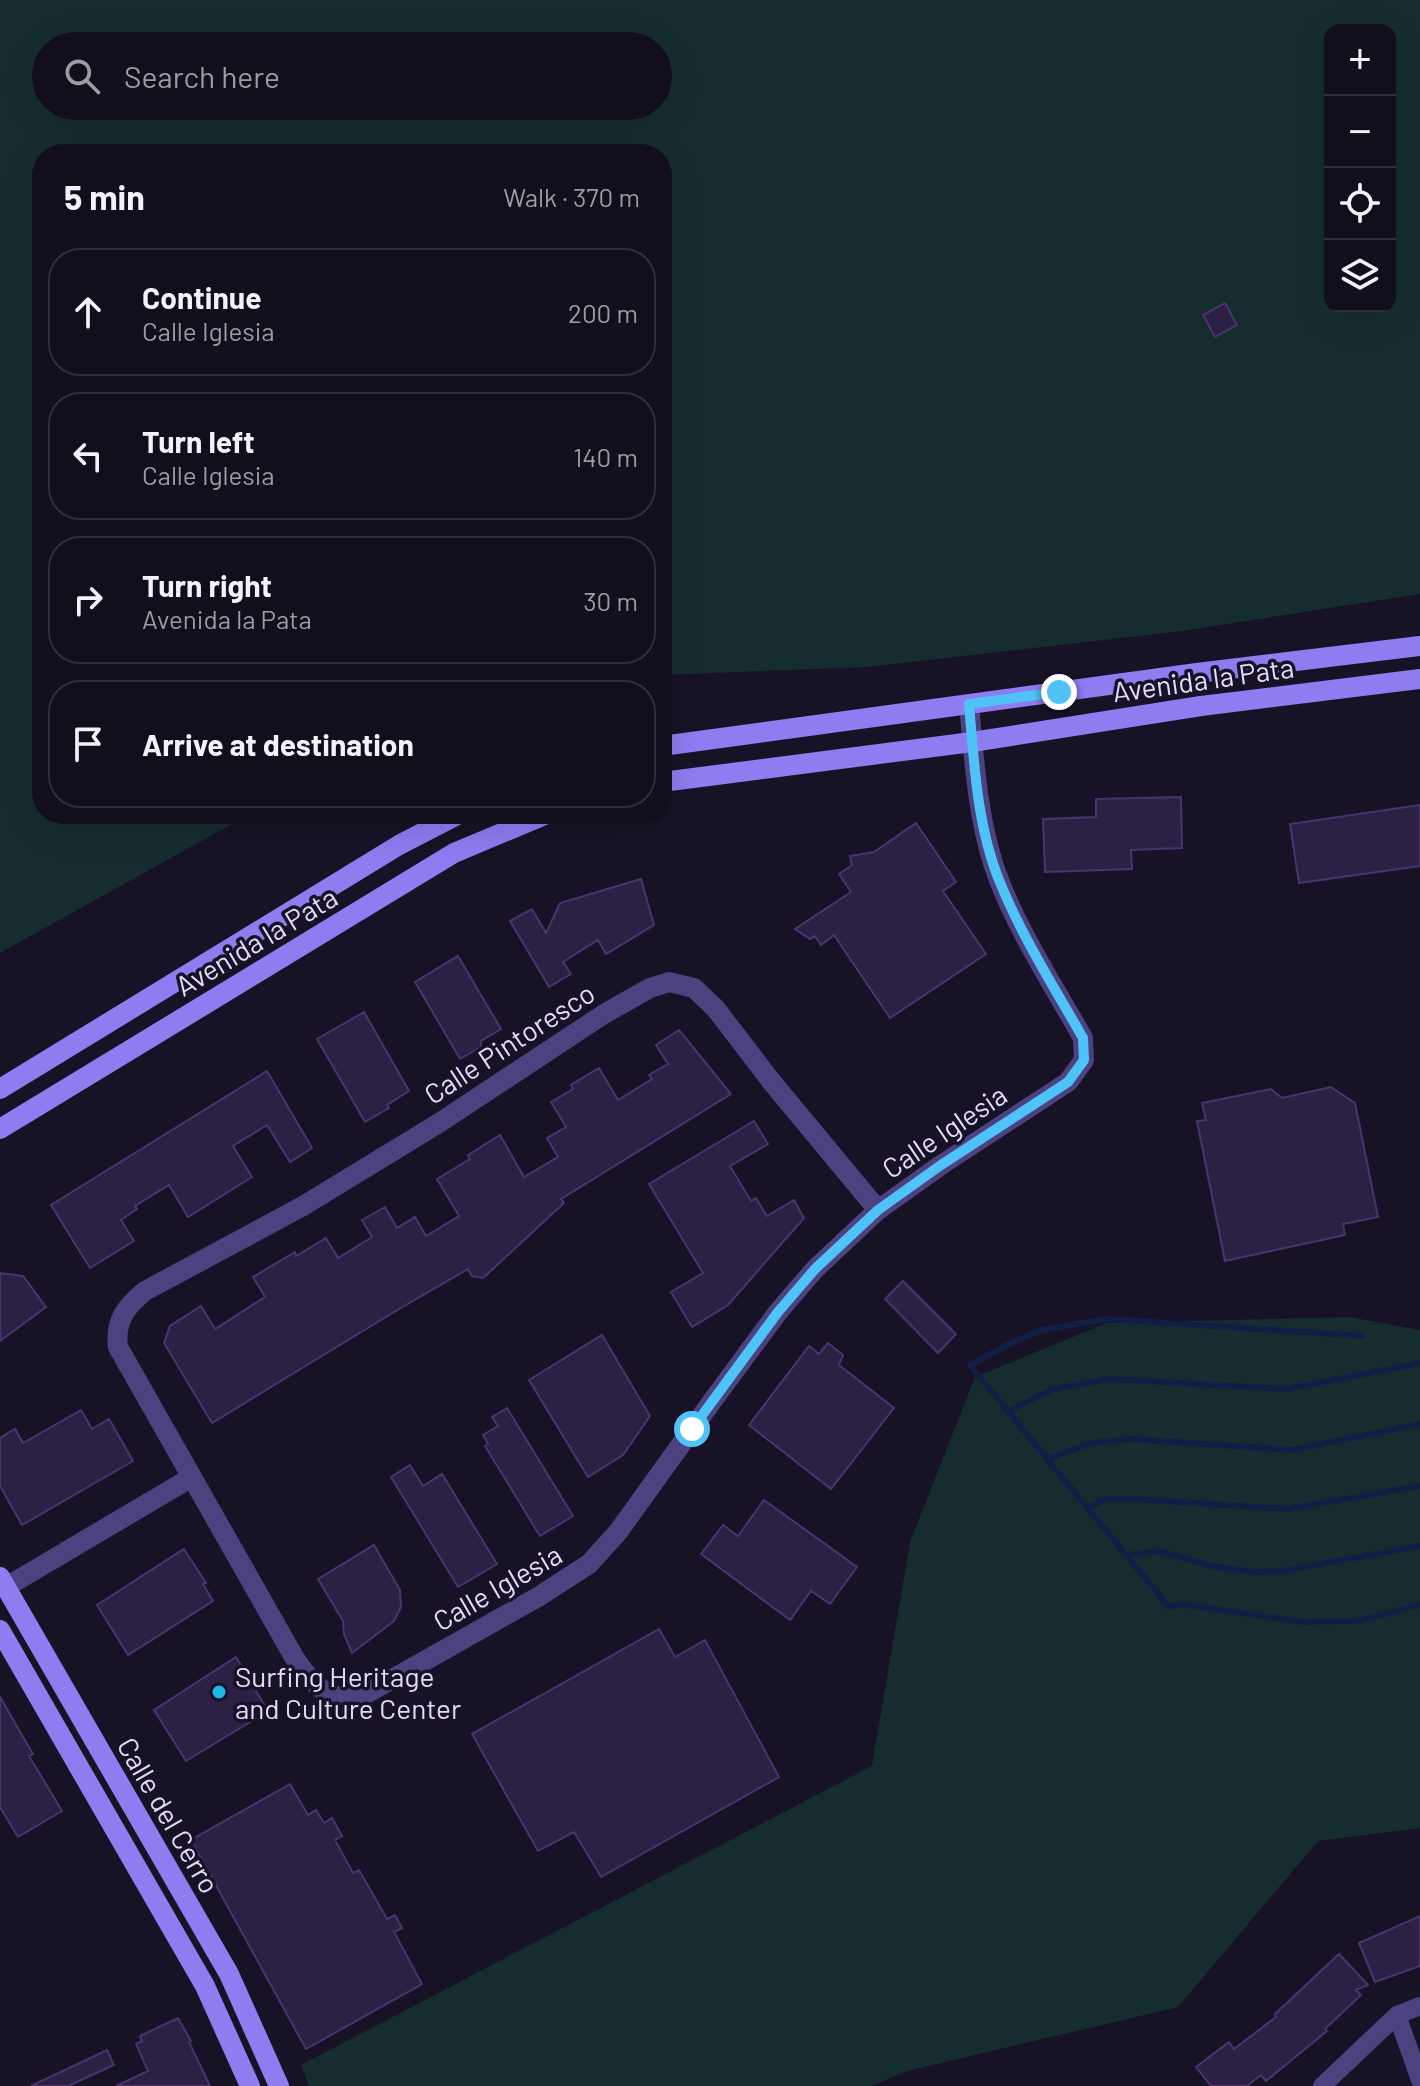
<!DOCTYPE html>
<html lang="en">
<head>
<meta charset="utf-8">
<style>
  :root { --surface:#120e1c; --page:#1b1725; --text:#f1f3f6; --muted:#9c9ca3; --line:#312e3b }
  body { margin:0; font-family:Barlow,sans-serif; background:var(--page); color:var(--text) }
  .controls { position:absolute; right:24px; top:24px; display:grid; overflow:hidden; border-radius:16px; box-shadow:0 8px 32px #0002 }
  .controls button { width:72px; height:72px; display:grid; place-items:center; padding:0; border:0; border-bottom:2px solid var(--line); background:var(--surface); color:var(--text); font:40px sans-serif }
  .stop { position:absolute; width:24px; height:24px; margin:-18px; border:6px solid #4fc3f7; border-radius:50%; background:#fff }
  .stop.end { background:#4fc3f7; border-color:#fff; box-shadow:0 2px 8px #0008 }
  .list { margin:0; padding:0; list-style:none }
  h2 { display:flex; justify-content:space-between; align-items:center; height:104px; margin:0; padding:0 32px; font-size:34px }
  h2 small { font-size:26px; font-weight:400; color:var(--muted) }
  .list li { display:grid; grid-template-columns:52px 1fr auto; gap:24px; align-items:center; box-sizing:border-box; height:128px; margin:0 16px 16px; padding:0 16px; border:2px solid var(--line); border-radius:32px }
  .list b { display:block; font-size:30px; white-space:nowrap }
  .list p { margin:0; font-size:26px; white-space:nowrap; color:var(--muted) }
  .list em { font-size:26px; font-style:normal; color:var(--muted) }
  .icon { flex:none; width:44px; height:44px; fill:none; stroke:currentColor; stroke-width:2; stroke-linecap:round; stroke-linejoin:round }
  .map { position:relative; flex:none; width:1420px; height:2086px; overflow:hidden }
  .search { position:absolute; background:var(--surface); box-shadow:0 8px 32px #0002; left:32px; top:32px; width:640px; height:88px; display:flex; align-items:center; gap:20px; box-sizing:border-box; padding:0 28px; border-radius:44px; color:var(--muted); font-size:30px }
  .panel { position:absolute; background:var(--surface); box-shadow:0 8px 32px #0002; left:32px; top:144px; width:640px; height:680px; border-radius:32px }
  .map>svg:first-child { display:block }
</style>
</head>
<body>
<div class="map">
<svg width="1420" height="2086" viewBox="0 0 1420 2086">
  <rect width="100%" height="100%" fill="#181226"/>
  <path fill="#162d30" fill-rule="evenodd" d="M0 0H1420V594L1182 631 867 667 662 675V154H42V814H250L0 953ZM1330 30H1390V306H1330ZM46 46H658V106H46Z
    M1349 1317 1420 1330V1828L1318 1841 1178 2007 907 2071 871 2086H309L301 2065 872 1766 910 1542 975 1377 1107 1323Z"/>
  <g fill="none" stroke-linecap="round" stroke-linejoin="round">
    <path stroke="#121f45" stroke-width="6" d="M1363 1336 1107 1319 1042 1330 1013 1342 970 1365 1169 1607 1180 1604 1302 1622 1357 1621 1420 1605
      M1008 1411 1053 1389 1109 1379 1287 1389 1420 1363
      M1047 1459 1091 1443 1132 1439 1292 1450 1420 1424
      M1087 1507 1107 1499H1132L1288 1509 1420 1486
      M1126 1555 1159 1551 1211 1566 1254 1572 1283 1571 1420 1546"/>
  </g>
  <path fill="#2c2045" stroke="#48356f" stroke-width="2" d="M1225 303 1237 325 1215 337 1203 315Z
    M1181 797 1182 848 1131 850 1132 869 1045 872 1043 819 1096 817V799Z
    M1420 805V866L1299 883 1290 824Z
    M916 823 956 882 943 891 986 954 890 1018 834 935 821 945 815 936 810 939 795 929 851 892 839 874 852 865 850 856 874 852Z
    M641 879 654 925 606 954 598 940 563 962 571 974 549 987 510 921 532 909 546 933 560 903Z
    M458 956 501 1029 481 1041V1047L460 1059 415 982Z
    M364 1012 409 1091 387 1105 389 1108 365 1122 317 1039Z
    M679 1030 731 1094 561 1199 564 1203 483 1278 472 1276 468 1269 394 1312 212 1423 164 1343 170 1326 201 1306 215 1329 265 1297 253 1277 295 1252 296 1256 326 1238 338 1258 372 1237 362 1220 385 1207 397 1228 415 1217 426 1236 459 1216 437 1179 470 1159 468 1155 500 1135 524 1177 558 1157 547 1138 566 1127 551 1102 573 1089 571 1085 599 1068 618 1100 652 1079 649 1075 668 1064 656 1045Z
    M267 1071 312 1148 290 1162 267 1125 233 1146 252 1177 188 1217 169 1185 135 1206 137 1209 121 1220 134 1241 90 1268 51 1205Z
    M1331 1087 1355 1103 1378 1217 1343 1224 1345 1235 1225 1261 1197 1121 1206 1120 1202 1103 1271 1089 1282 1098Z
    M754 1121 768 1144 730 1166 751 1201 756 1198 767 1216 794 1200 804 1218 728 1305 692 1327 671 1292 703 1273 649 1184Z
    M0 1273 23 1276 46 1307 0 1341Z
    M903 1281 956 1334 938 1353 885 1299Z
    M602 1335 650 1416 623 1455 588 1477 529 1380Z
    M828 1343 843 1355 839 1365 894 1408 831 1489 749 1425 809 1346 819 1354Z
    M507 1408 573 1516 540 1536 485 1446 488 1444 483 1435 498 1426 492 1417Z
    M81 1410 92 1429 109 1419 133 1461 22 1525 0 1486V1438L15 1429 23 1443Z
    M410 1465 423 1486 442 1474 497 1564 458 1587 391 1477Z
    M764 1500 857 1567 830 1604 811 1591 790 1620 701 1554 723 1525 738 1536Z
    M374 1545 400 1590 401 1607 394 1621 352 1653 344 1634 343 1621 318 1579Z
    M184 1549 206 1583 203 1584 213 1601 128 1655 97 1605Z
    M659 1629 675 1657 705 1640 779 1777 601 1877 574 1832 538 1851 472 1734Z
    M236 1657 268 1711 186 1761 154 1710Z
    M0 1697 33 1754 29 1756 62 1811 18 1837 0 1807Z
    M290 1784 308 1815 316 1810 324 1823 332 1818 342 1836 335 1840 353 1873 359 1870 387 1919 395 1915 402 1928 394 1932 422 1984 306 2049 191 1840Z
    M1420 1916V1966L1375 1982 1359 1943Z
    M1339 1954 1368 1985 1356 1990 1361 1995 1325 2029 1327 2031 1266 2081 1261 2075 1247 2086H1211L1196 2067 1229 2042 1234 2049 1276 2017 1275 2014Z
    M178 2018 191 2041 189 2042 210 2086H116L148 2071 136 2044 142 2041 140 2036Z
    M107 2050 114 2065 68 2086H31Z"/>
  <g fill="none" stroke-linecap="round" stroke-linejoin="round">
    <path stroke="#4d4280" stroke-width="18" d="M1397 2015 1420 2080
      M1322 2086 1397 2015 1420 2006"/>
    <path stroke="#4d4280" stroke-width="20" d="M878 1210 771 1081 716 1009 694 988 669 982 650 988 604 1014 439 1123 303 1206 145 1291C125 1307 115 1321 118 1347L294 1657C312 1684 329 1705 364 1695L538 1597 589 1564 618 1532 713 1400 778 1312 815 1269 878 1210 941 1165 1068 1082 1084 1060 1083 1038C1053 985 1011 920 993 863 977 812 974 757 969 704
      M6 1587 192 1477"/>
    <path stroke="#8e7cf1" stroke-width="20" d="M662 746 1197 673 1420 646
      M662 782 972 742 1201 706 1420 679
      M0 1089 399 845 459 814
      M0 1129 454 853 547 814
      M0 1577 229 1974 279 2086
      M0 1630 205 1986 250 2086"/>
  </g>
  <g fill="none" stroke-linecap="round" stroke-linejoin="round">
    <path stroke="#4fc3f7" stroke-width="10" d="M692 1429 778 1312 815 1269 878 1210 941 1165 1068 1082 1084 1060 1083 1038C1054 987 1021 935 999 880 977 826 974 762 969 704L1059 692"/>
  </g>
  <circle fill="#1bb9e7" stroke="#181226" stroke-width="3" cx="219" cy="1692" r="8"/>
  <g text-anchor="middle" dominant-baseline="central" stroke-width="7" stroke-linejoin="round" paint-order="stroke">
    <g font-size="28" fill="#e3dbfb" stroke="#181226">
      <text transform="translate(1203 679) rotate(-8)">Avenida la Pata</text>
      <text transform="translate(256 941) rotate(-31)">Avenida la Pata</text>
      <text transform="translate(509 1043) rotate(-33)">Calle Pintoresco</text>
      <text transform="translate(944 1131) rotate(-34)">Calle Iglesia</text>
      <text transform="translate(497 1587) rotate(-30)">Calle Iglesia</text>
      <text transform="translate(169 1815) rotate(60)">Calle del Cerro</text>
    </g>
    <g font-size="28" fill="#e3dbfb" stroke="#181226" text-anchor="start">
      <text x="235" y="1676">Surfing Heritage<tspan x="235" dy="32">and Culture Center</tspan></text>
    </g>
  </g>
</svg>
<div class="controls">
<button>+</button>
<button>−</button>
<button><svg class="icon" aria-label="locate" viewBox="0 0 24 24"><circle cx="12" cy="12" r="6"/><path d="M12 2v4M12 18v4M2 12h4M18 12h4"/></svg></button>
<button><svg class="icon" aria-label="layers" viewBox="0 0 24 24"><path d="M12 4l9 5-9 5-9-5zM3 14l9 5 9-5"/></svg></button>
</div>
<div class="stop" style="left:692px;top:1429px"></div>
<div class="stop end" style="left:1059px;top:692px"></div>
<div class="search"><svg class="icon" aria-label="search" viewBox="0 0 24 24"><circle cx="10" cy="10" r="6"/><path d="M15 15l6 6"/></svg>Search here</div>
<section class="panel">
<h2>5 min<small>Walk · 370 m</small></h2>
<ul class="list">
<li><svg class="icon" aria-label="ahead" viewBox="0 0 24 24"><path d="M12 20V5M6 11l6-6 6 6"/></svg><div><b>Continue</b><p>Calle Iglesia</p></div><em>200 m</em></li>
<li><svg class="icon" aria-label="left" viewBox="0 0 24 24"><path d="M17 20v-9H6M10 6l-5 5 5 5"/></svg><div><b>Turn left</b><p>Calle Iglesia</p></div><em>140 m</em></li>
<li><svg class="icon" aria-label="right" viewBox="0 0 24 24"><path d="M7 20v-9h11M14 6l5 5-5 5"/></svg><div><b>Turn right</b><p>Avenida la Pata</p></div><em>30 m</em></li>
<li><svg class="icon" aria-label="arrive" viewBox="0 0 24 24"><path d="M6 21V4h12l-3 4 3 4H6"/></svg><div><b>Arrive at destination</b></div></li>
</ul>
</section>
</div>
</body>
</html>
